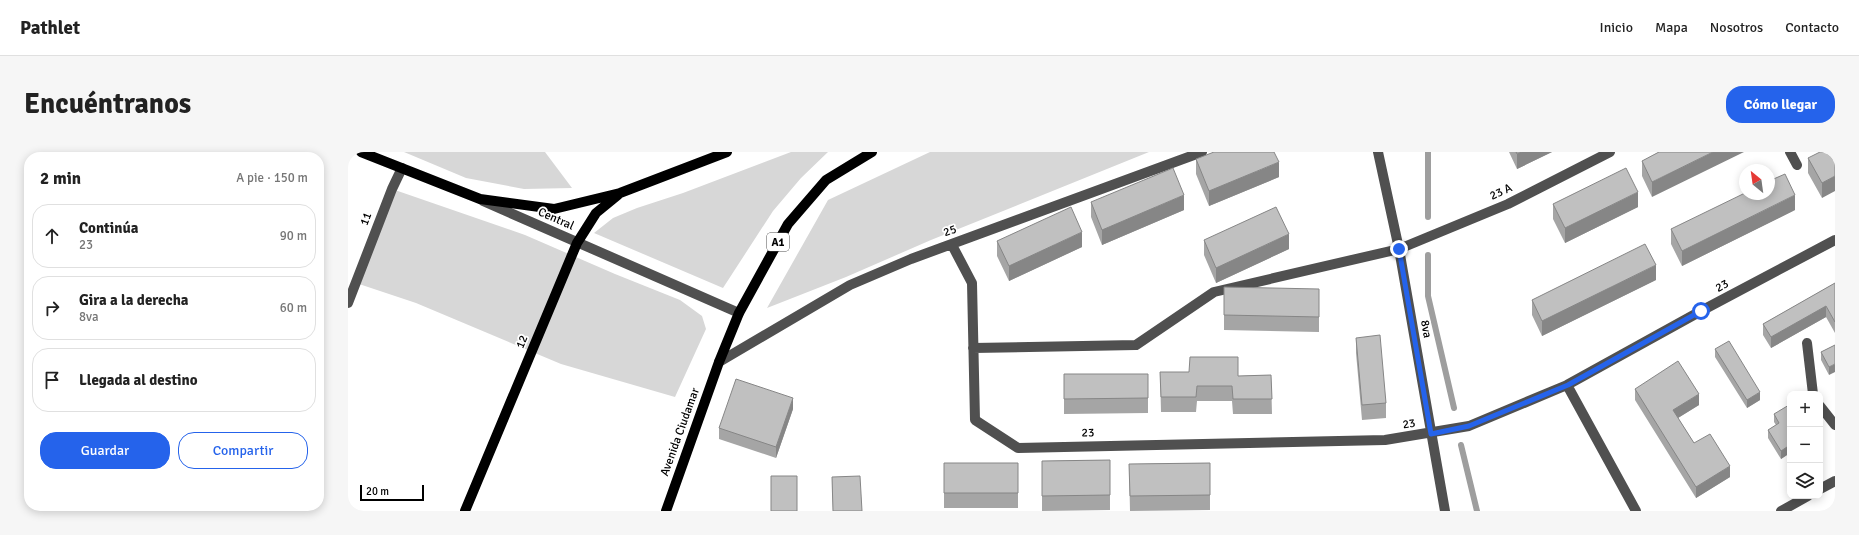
<!DOCTYPE html>
<html lang="es">
<head>
<meta charset="utf-8">
<style>
  :root { --surface:#fff; --page:#f6f6f6; --text:#222; --muted:#767676; --line:#e0e0e0; --accent:#2563eb }
  body { margin:0; font-family:Signika,sans-serif; background:var(--page); color:var(--text) }
  .controls { position:absolute; right:12px; bottom:12px; display:grid; overflow:hidden; border-radius:8px; box-shadow:0 2px 10px #0003 }
  .controls button { width:36px; height:36px; display:grid; place-items:center; padding:0; border:0; border-bottom:1px solid var(--line); background:var(--surface); color:var(--text); font:20px sans-serif }
  .compass { position:absolute; left:1391px; top:12px; width:36px; height:36px; border-radius:50%; background:var(--surface); box-shadow:0 2px 10px #0003; rotate:331deg }
  .scale { position:absolute; left:12px; bottom:10px; width:64px; box-sizing:border-box; padding-left:4px; border:2px solid #000; border-top:0; font-size:11px; line-height:14px; white-space:nowrap; color:#000; -webkit-text-stroke:3px #fff; paint-order:stroke }
  .stop { position:absolute; width:12px; height:12px; margin:-9px; border:3px solid #2563eb; border-radius:50%; background:#fff }
  .stop.end { background:#2563eb; border-color:#fff; box-shadow:0 1px 4px #0008 }
  .list { margin:0; padding:0; list-style:none }
  h2 { display:flex; justify-content:space-between; align-items:center; height:52px; margin:0; padding:0 16px; font-size:17px }
  h2 small { font-size:13px; font-weight:400; color:var(--muted) }
  .list li { display:grid; grid-template-columns:26px 1fr auto; gap:12px; align-items:center; box-sizing:border-box; height:64px; margin:0 8px 8px; padding:0 8px; border:1px solid var(--line); border-radius:16px }
  .list b { display:block; font-size:15px; white-space:nowrap }
  .list p { margin:0; font-size:13px; white-space:nowrap; color:var(--muted) }
  .list em { font-size:13px; font-style:normal; color:var(--muted) }
  .actions { display:flex; gap:8px; padding:12px 16px }
  .actions a { flex:1; padding:9px 0; border:1px solid var(--accent); border-radius:16px; text-align:center; font-size:14px; color:var(--accent) }
  .actions .main { background:var(--accent); color:#fff }
  .icon { flex:none; width:22px; height:22px; fill:none; stroke:currentColor; stroke-width:2; stroke-linecap:round; stroke-linejoin:round }
  .map { position:relative; flex:none; width:1487px; height:359px; overflow:hidden; border-radius:16px }
  header { display:flex; align-items:center; gap:24px; box-sizing:border-box; height:56px; padding:0 20px; background:var(--surface); border-bottom:1px solid var(--line) }
  header strong { font-size:19px }
  nav { display:flex; gap:22px; margin-inline-start:auto; font-size:14px }
  .intro { display:flex; align-items:center; justify-content:space-between; box-sizing:border-box; height:96px; padding:0 24px }
  h1 { margin:0; font-size:28px }
  .button { padding:10px 18px; border-radius:16px; background:var(--accent); color:#fff; font-size:14px; font-weight:700 }
  main { display:flex; gap:24px; padding:0 24px }
  aside { flex:1; background:var(--surface); border-radius:16px; box-shadow:0 2px 10px #0003 }
  .map>svg:first-child { display:block }
</style>
</head>
<body>
<header>
<strong>Pathlet</strong>
<nav><a>Inicio</a><a>Mapa</a><a>Nosotros</a><a>Contacto</a></nav>
</header>
<div class="intro"><h1>Encuéntranos</h1><a class="button">Cómo llegar</a></div>
<main>
<aside>
<h2>2 min<small>A pie · 150 m</small></h2>
<ul class="list">
<li><svg class="icon" aria-label="ahead" viewBox="0 0 24 24"><path d="M12 20V5M6 11l6-6 6 6"/></svg><div><b>Continúa</b><p>23</p></div><em>90 m</em></li>
<li><svg class="icon" aria-label="right" viewBox="0 0 24 24"><path d="M7 20v-9h11M14 6l5 5-5 5"/></svg><div><b>Gira a la derecha</b><p>8va</p></div><em>60 m</em></li>
<li><svg class="icon" aria-label="arrive" viewBox="0 0 24 24"><path d="M6 21V4h12l-3 4 3 4H6"/></svg><div><b>Llegada al destino</b></div></li>
</ul>
<div class="actions"><a class="main">Guardar</a><a>Compartir</a></div>
</aside>
<div class="map">
<svg width="1487" height="359" viewBox="0 0 1487 359">
  <rect width="100%" height="100%" fill="#fff"/>
  <path fill="#d7d7d7" d="M56 0H197L224 36 176 37 118 26Z
    M443 0H480L453 26 425 59 375 136 246 81 265 66 289 56 335 41Z
    M582 0H801L583 88 498 125 419 156 480 48Z
    M44 37 177 83 267 122 332 148 354 164 358 177 327 245 213 212 68 151 8 131Z"/>
  <g fill="none" stroke-linecap="round" stroke-linejoin="round">
    <path stroke="#9e9e9e" stroke-width="6" d="M1080 0V65
      M1080 103V144L1106 256
      M1113 293 1129 359"/>
    <path stroke="#505050" stroke-width="10" d="M1030 0 1051 97 1097 359
      M1442 0 1449 13
      M135 49 391 161
      M604 93 624 131 627 268 670 296 1037 288 1121 274 1219 233 1353 159 1487 88
      M0 151 44 37 54 16
      M1459 191 1465 242
      M625 196 788 193 866 140 1051 97 1160 52 1262 0
      M371 210 502 133 563 107 854 0
      M1219 233 1288 359
      M1472 254 1487 273
      M1472 337 1487 329
      M1433 359 1460 344"/>
    <path stroke="#000" stroke-width="10" d="M13 0 132 47 206 57 272 41 379 0
      M117 359 229 91 248 61 270 43
      M318 359 371 210 391 161 440 72 478 28 524 0"/>
  </g>
  <path fill="#a5a5a5" d="M1161 0H1204L1169 17Z
    M1311 0 1304 45 1294 24V9Z
    M1487 0 1474 46 1460 21V6Z
    M848 7 931 25 861 54 848 22Z
    M743 50 836 58 754 93 743 65Z
    M1205 52 1290 55 1217 91 1205 67Z
    M1447 58 1334 114 1323 92V77Z
    M856 88 941 97 868 131 856 103Z
    M649 89 734 95 661 129 649 104Z
    M1308 128 1194 184 1184 163V148Z
    M1487 131V181L1478 165 1423 196 1415 183V172Z
    M971 137V180L876 178V163Z
    M1008 186 1038 251V266L1014 268 1008 201Z
    M1487 193 1481 223 1473 208V200Z
    M1367 197 1412 248 1399 256 1367 205Z
    M812 220 890 224 923 223 924 262H885L884 249H849L848 260H813Z
    M716 222H800V261L716 262Z
    M1287 237 1351 253 1330 266 1346 291 1382 325 1348 346 1287 248Z
    M1442 255V301L1433 307 1420 286V278L1428 273 1426 270V262Z
    M445 257 428 306 371 287V276Z
    M762 308V358L694 359V309Z
    M596 311H670V356H596Z
    M862 311V358L782 359 781 312Z
    M484 325 514 359H485Z"/>
  <path fill="#868686" d="M1174 0H1204L1169 17V2Z
    M1365 0H1396L1304 45V30Z
    M931 10V25L861 54V39Z
    M1487 24V39L1474 46V31Z
    M1290 40V55L1217 91V76Z
    M836 43V58L754 93V78Z
    M1447 43V58L1334 114V99Z
    M734 80V95L661 129V114Z
    M941 82V97L868 131V116Z
    M1308 113V128L1194 184V169Z
    M1478 154V165L1423 196V185Z
    M1487 212V220L1481 223V215Z
    M1412 240V248L1399 256V248Z
    M1351 242V253L1325 269V258Z
    M445 246V257L428 306V295Z
    M1442 293V301L1433 307V299Z
    M1382 314V325L1348 346V335Z"/>
  <path fill="#c0c0c0" stroke="#868686" d="M866 0H926L931 10 861 39 848 7Z
    M1168 0H1174L1169 2Z
    M1311 0H1365L1304 30 1294 9Z
    M1472 0H1487V24L1474 31 1460 6Z
    M825 16 836 43 754 78 743 50Z
    M1278 16 1290 40 1217 76 1205 52Z
    M1437 22 1447 43 1334 99 1323 77 1397 41V42H1421V29Z
    M723 55 734 80 661 114 649 89Z
    M928 55 941 82 868 116 856 88Z
    M1297 92 1308 113 1194 169 1184 148Z
    M1487 131V170L1478 154 1423 185 1415 172Z
    M876 135 971 137V165L876 163Z
    M1032 183 1038 251 1014 253 1008 186Z
    M1381 189 1412 240 1399 248 1367 197Z
    M1487 193V212L1481 215 1473 200Z
    M842 205H890V224L923 223 924 247H885L884 234H849L848 245H813L812 220H841Z
    M1330 209 1351 242 1325 258 1346 291 1362 282 1382 314 1348 335 1287 237Z
    M716 222H800V246L716 247Z
    M388 227 445 246 428 295 371 276Z
    M1441 253 1442 255V293L1433 299 1420 278 1431 271 1426 262Z
    M762 308V343L694 344V309Z
    M596 311H670V341H596Z
    M862 311V343L782 344 781 312Z
    M423 324H449V359H423Z
    M512 324 514 359H485L484 325Z"/>
  <g fill="none" stroke-linecap="round" stroke-linejoin="round">
    <path stroke="#2563eb" stroke-width="5" d="M1051 97 1083 282 1121 274 1220 233 1353 159"/>
  </g>
  <g text-anchor="middle" dominant-baseline="central" stroke-width="3.5" stroke-linejoin="round" paint-order="stroke">
    <rect fill="#fff" stroke="#4c4c4c" stroke-width="1" x="419" y="81" width="22" height="18" rx="3"/>
    <g font-size="11" font-weight="bold" fill="#000">
      <text x="430" y="90">A1</text>
    </g>
    <g font-size="12" fill="#000" stroke="#fff">
      <text transform="translate(1153 40) rotate(-25)">23 A</text>
      <text transform="translate(18 67) rotate(-69)">11</text>
      <text transform="translate(208 67) rotate(24)">Central</text>
      <text transform="translate(602 79) rotate(-20)">25</text>
      <text transform="translate(1374 134) rotate(-28)">23</text>
      <text transform="translate(1078 177) rotate(80)">8va</text>
      <text transform="translate(174 190) rotate(-67)">12</text>
      <text transform="translate(1061 272) rotate(-9)">23</text>
      <text transform="translate(332 280) rotate(-70)">Avenida Ciudamar</text>
      <text transform="translate(740 281) rotate(-1)">23</text>
    </g>
  </g>
</svg>
<div class="controls">
<button>+</button>
<button>−</button>
<button><svg class="icon" aria-label="layers" viewBox="0 0 24 24"><path d="M12 4l9 5-9 5-9-5zM3 14l9 5 9-5"/></svg></button>
</div>
<svg class="compass" viewBox="-18 -18 36 36"><path d="M0-13l5 13h-10z" fill="#e53935"/><path d="M0 13l5-13h-10z" fill="#767676"/></svg>
<div class="scale">20 m</div>
<div class="stop" style="left:1353px;top:159px"></div>
<div class="stop end" style="left:1051px;top:97px"></div>
</div>
</main>
</body>
</html>
